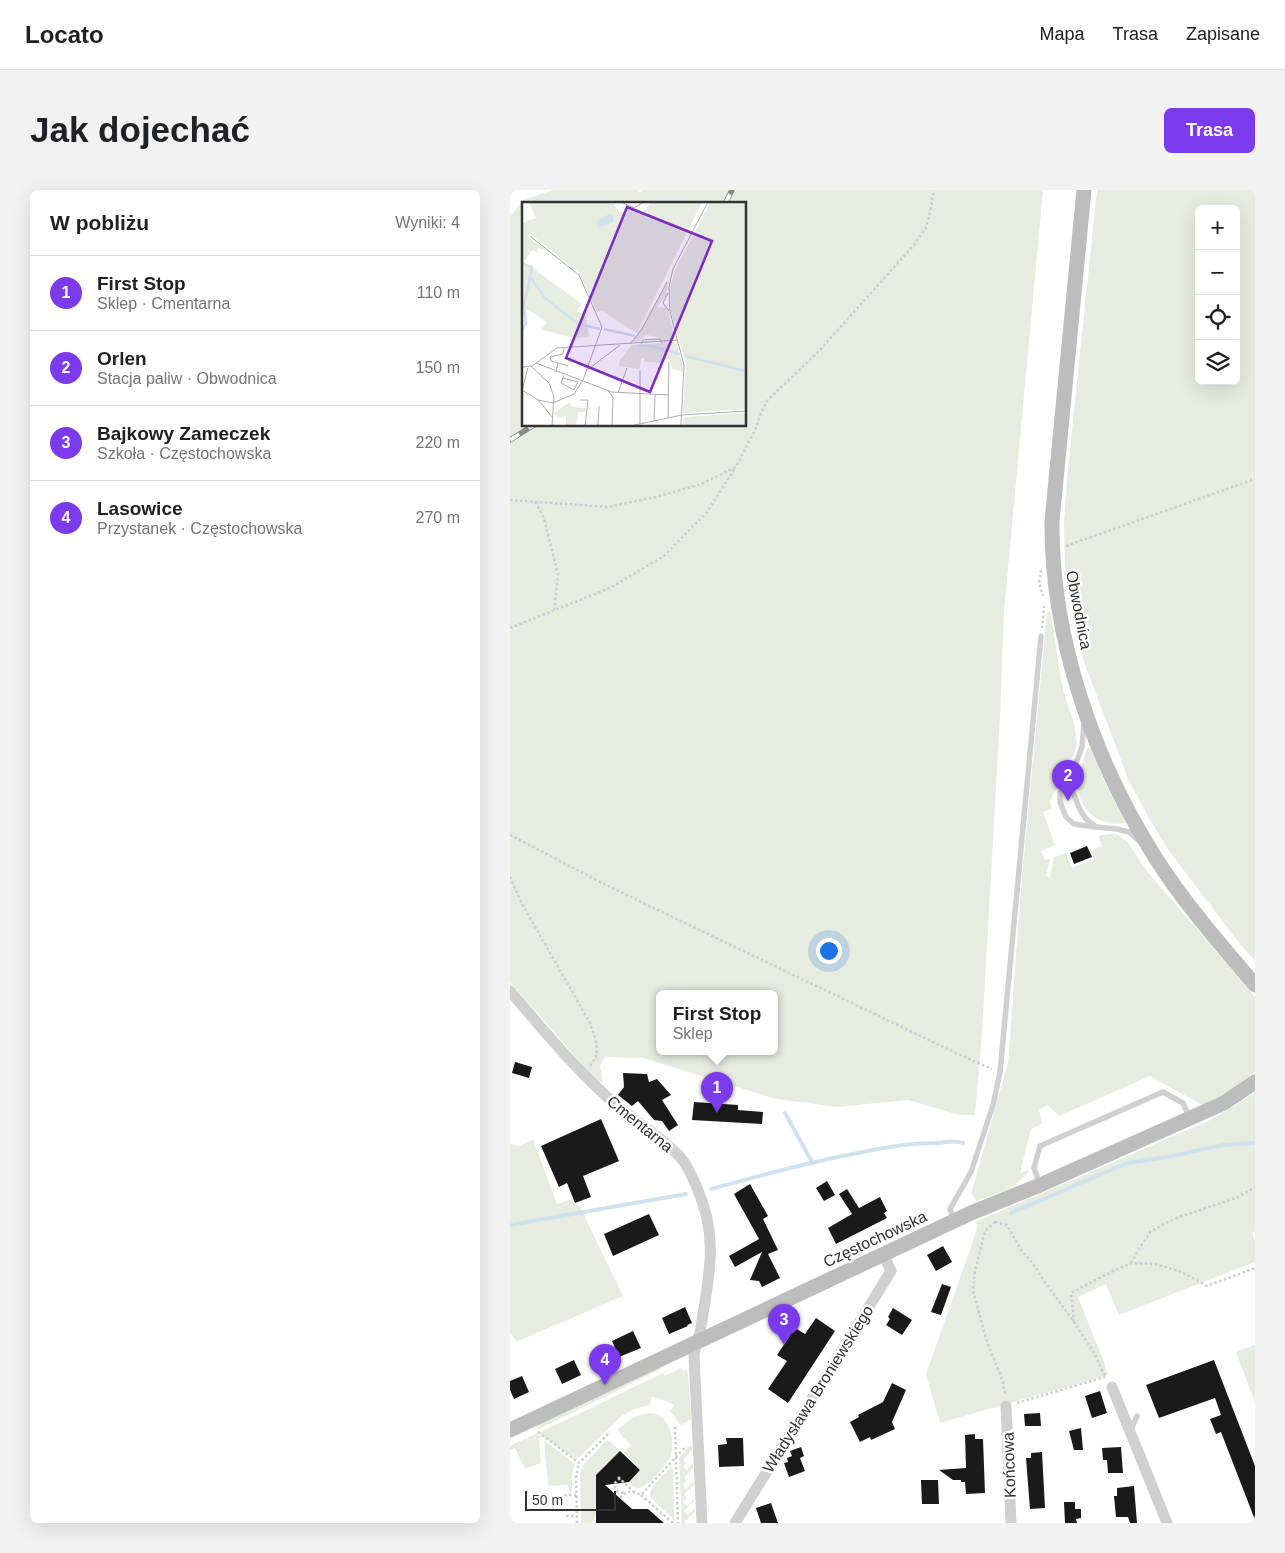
<!DOCTYPE html>
<html lang="pl">
<head>
<meta charset="utf-8">
<style>
  :root { --surface:#fff; --page:#f2f2f2; --text:#202124; --muted:#757577; --line:#e0e0e0; --accent:#7c3aed }
  body { margin:0; font-family:Helvetica,sans-serif; background:var(--page); color:var(--text) }
  .controls { position:absolute; right:15px; top:15px; display:grid; overflow:hidden; border-radius:8px; box-shadow:0 5px 20px #0002 }
  .controls button { width:45px; height:45px; display:grid; place-items:center; padding:0; border:0; border-bottom:1px solid var(--line); background:var(--surface); color:var(--text); font:25px sans-serif }
  .scale { position:absolute; left:15px; bottom:12px; width:91px; box-sizing:border-box; padding-left:5px; border:2px solid #333; border-top:0; font-size:14px; line-height:18px; white-space:nowrap; color:#333; -webkit-text-stroke:4px #fff; paint-order:stroke }
  .you { position:absolute; left:318px; top:760px; width:18px; height:18px; margin:-12px; border:4px solid #fff; border-radius:50%; background:#1a73e8; box-shadow:0 0 0 8px #1a73e833 }
  .badge { display:grid; place-items:center; width:32px; height:32px; border-radius:50%; background:var(--accent); color:#fff; font-size:16px; font-weight:700 }
  .pin { position:absolute; translate:-50% -41px; filter:drop-shadow(0 1px 2px #0008) }
  .pin::after { content:''; position:absolute; top:26px; width:18px; height:15px; background:inherit; clip-path:polygon(0 0,100% 0,50% 100%) }
  .popup { position:absolute; left:146px; top:800px; width:122px; height:65px; box-sizing:border-box; display:grid; place-content:center; border-radius:8px; background:var(--surface); filter:drop-shadow(0 1px 4px #0005); font-size:16px; white-space:nowrap; color:var(--muted) }
  .popup b { font-size:19px; color:var(--text) }
  .popup::after { content:''; position:absolute; left:50%; top:100%; margin-left:-10px; border:10px solid transparent; border-top-color:var(--surface) }
  .list { margin:0; padding:0; list-style:none }
  h2 { display:flex; justify-content:space-between; align-items:center; height:65px; margin:0; padding:0 20px; font-size:21px }
  h2 small { font-size:16px; font-weight:400; color:var(--muted) }
  .list li { display:grid; grid-template-columns:32px 1fr auto; gap:15px; align-items:center; box-sizing:border-box; height:75px; padding:0 20px; border-top:1px solid var(--line) }
  .list b { display:block; font-size:19px; white-space:nowrap }
  .list p { margin:0; font-size:16px; white-space:nowrap; color:var(--muted) }
  .list em { font-size:16px; font-style:normal; color:var(--muted) }
  .icon { flex:none; width:28px; height:28px; fill:none; stroke:currentColor; stroke-width:2; stroke-linecap:round; stroke-linejoin:round }
  .map { position:relative; flex:none; width:745px; height:1333px; overflow:hidden; border-radius:8px }
  header { display:flex; align-items:center; gap:30px; box-sizing:border-box; height:70px; padding:0 25px; background:var(--surface); border-bottom:1px solid var(--line) }
  header strong { font-size:24px }
  nav { display:flex; gap:28px; margin-inline-start:auto; font-size:18px }
  .intro { display:flex; align-items:center; justify-content:space-between; box-sizing:border-box; height:120px; padding:0 30px }
  h1 { margin:0; font-size:35px }
  .button { padding:12px 22px; border-radius:8px; background:var(--accent); color:#fff; font-size:18px; font-weight:700 }
  main { display:flex; gap:30px; padding:0 30px }
  aside { flex:1; background:var(--surface); border-radius:8px; box-shadow:0 5px 20px #0002 }
  .map>svg:first-child { display:block }
</style>
</head>
<body>
<header>
<strong>Locato</strong>
<nav><a>Mapa</a><a>Trasa</a><a>Zapisane</a></nav>
</header>
<div class="intro"><h1>Jak dojechać</h1><a class="button">Trasa</a></div>
<main>
<aside>
<h2>W pobliżu<small>Wyniki: 4</small></h2>
<ul class="list">
<li><span class="badge">1</span><div><b>First Stop</b><p>Sklep · Cmentarna</p></div><em>110 m</em></li>
<li><span class="badge">2</span><div><b>Orlen</b><p>Stacja paliw · Obwodnica</p></div><em>150 m</em></li>
<li><span class="badge">3</span><div><b>Bajkowy Zameczek</b><p>Szkoła · Częstochowska</p></div><em>220 m</em></li>
<li><span class="badge">4</span><div><b>Lasowice</b><p>Przystanek · Częstochowska</p></div><em>270 m</em></li>
</ul>
</aside>
<div class="map">
<svg width="745" height="1333" viewBox="0 0 745 1333">
  <rect width="100%" height="100%" fill="#fff"/>
  <path fill="#e6ecdf" fill-rule="evenodd" d="M43 0H126L130 3 133 0H533L494 422 490 527 472 844 465 925H449L398 910 327 917 266 909 133 868 95 867 90 876 93 893 85 889 0 792V27L13 10ZM14 14H235V235H14ZM150 804H264V862H150Z
    M587 0H745V771L730 754 659 661 638 626 619 591 574 472 568 448 555 377 554 332 557 288ZM689 19H726V191H689Z
    M540 421C545 445 547 470 552 494 556 517 571 538 565 562L540 611 542 619 533 622 545 655 531 661 535 670 540 669 536 686 540 687 544 667 556 663 562 678 584 669 581 661 592 656 589 647 590 645 602 644 608 645 617 651 636 680 745 807V882L717 904 694 916 640 886 549 926 538 915 529 920 532 934 521 939 510 983 519 980C507 999 487 1003 467 1011L461 1004 498 873 512 687 537 423Z
    M579 557 580 558 596 595 615 632 614 633C591 638 569 620 568 597 568 585 574 570 577 558Z
    M745 902V1041L742 1043 745 1051V1072L609 1125 596 1094 568 1107 594 1172 598 1185 430 1233 416 1184 462 1054 468 1035 465 1032 696 932 725 916Z
    M23 949 47 1014 62 1009 64 1014 68 1013 113 1106 6 1152 0 1142V954L9 956Z
    M745 1155V1213L726 1162Z
    M150 1176 151 1179 29 1239 24 1234Z
    M171 1178 174 1181 177 1179 178 1184 181 1229 171 1235C166 1231 166 1225 160 1222L164 1215 151 1209 142 1207 140 1215 124 1219 110 1227 66 1270 29 1243 153 1183 155 1186Z
    M138 1223C159 1222 165 1248 161 1265 159 1272 136 1299 129 1298 124 1298 122 1295 119 1292L129 1281 130 1279 122 1272H120L113 1264 121 1255 110 1244 108 1239 124 1227Z
    M27 1243 31 1247 29 1248 31 1273 15 1279 5 1258 0 1260V1256Z
    M34 1250 65 1274 62 1284V1300L61 1302 59 1301 58 1295 38 1296Z
    M96 1251 101 1252 111 1262 99 1273 97 1272 93 1276 94 1278 86 1285C89 1297 89 1323 82 1333H71L70 1282 75 1273Z
    M182 1256V1260L173 1270 176 1273 173 1277 177 1280 183 1273V1278L174 1288 176 1291 173 1295 176 1299 183 1291 184 1295 174 1304 177 1308 173 1312 177 1316 184 1309V1311L174 1321 178 1325 185 1318V1322L175 1331 176 1333H172L169 1268 178 1257Z
    M161 1277 163 1278 164 1328 163 1329 141 1308C137 1297 154 1285 161 1277Z"/>
  <g fill="none" stroke-linecap="round" stroke-linejoin="round">
    <path stroke="#cfe2ee" stroke-width="4" d="M275 923 302 972
      M201 999C248 986 295 973 343 964 372 958 397 953 427 953 436 953 443 949 453 953
      M501 1023 617 973 662 966 713 955 745 953
      M0 1035 176 1004"/>
  </g>
  <path fill="#1a1a1a" d="M577 656 582 667 564 674 560 663Z
    M5 872 22 877 19 888 2 883Z
    M113 883 137 884 139 892 147 889 161 905 152 910 168 935 159 941 152 931 144 930 128 911 122 916 108 905 114 897Z
    M184 912 228 915V920L253 922 252 934 182 930Z
    M91 929 109 971 73 986 81 1007 65 1013 57 993 49 997 31 956Z
    M317 991 325 1005 314 1011 306 998Z
    M240 994 258 1026 253 1029 268 1060 258 1064 270 1088 252 1097 249 1091 240 1090 252 1062 225 1077 219 1066 249 1049 224 1004Z
    M337 999 349 1018 370 1007 377 1021 374 1023 377 1028 326 1054 318 1038 342 1024 329 1004Z
    M139 1024 149 1045 103 1066 94 1044Z
    M433 1056 442 1072 426 1081 417 1065Z
    M432 1094 441 1097 431 1125 421 1122Z
    M175 1117 182 1133 177 1135 178 1136 159 1144 152 1128Z
    M383 1118 402 1130 392 1145 376 1135 380 1129 378 1127Z
    M306 1128 325 1141 278 1213 258 1199 277 1171 267 1165 285 1138 295 1144Z
    M123 1141 131 1158 109 1167 102 1151Z
    M64 1170 71 1185 52 1194 45 1179Z
    M704 1170 745 1276V1330L711 1242 706 1244 700 1229 711 1225 705 1208 649 1228 636 1195Z
    M12 1186 19 1202 4 1209 0 1200V1191Z
    M382 1193 396 1200 382 1232 385 1239 361 1250 360 1247 350 1252 340 1232 349 1227 348 1225 373 1212Z
    M590 1201 597 1223 582 1228 575 1206Z
    M530 1223 531 1236H515L514 1224Z
    M571 1238 573 1260H564L559 1241Z
    M465 1244V1249H473L475 1303 456 1304 455 1292H451V1290H443L429 1280 456 1278 455 1245Z
    M216 1248H233L234 1276 209 1277 208 1255 217 1254Z
    M291 1257 294 1266 290 1268 295 1281 279 1287 274 1273 278 1272 277 1268 282 1266 280 1261Z
    M611 1257 613 1283H598L597 1270H593L592 1258Z
    M110 1261 130 1280 119 1292 95 1295 122 1319H138L154 1333H86V1285Z
    M532 1262 535 1318 520 1319 516 1268H521V1263Z
    M411 1290H428L429 1314H412Z
    M624 1296 627 1333H620L618 1327H606L604 1306H607V1298Z
    M554 1312H565V1319H571V1328L566 1329 567 1333H555Z
    M261 1313 268 1333H251L246 1318Z"/>
  <g fill="none" stroke-linecap="round" stroke-linejoin="round">
    <path stroke="#cdcdcd" stroke-width="2.5" stroke-dasharray="2.5 2.5" stroke-linecap="butt" d="M0 310 98 317 146 307 191 294 226 277 246 238 250 225 257 211 308 162 404 55 416 38 421 17 424 0
      M25 312 34 328 48 385 44 421
      M556 356 745 289
      M531 380 529 393 533 406
      M0 438 100 398 154 366 197 322 225 278
      M532 438 534 416
      M0 645 100 697 446 863 482 879
      M0 687 12 714 80 833 86 851 87 865 80 876
      M485 1032 475 1041 465 1081 463 1100 476 1149 493 1192 495 1205
      M485 1032 497 1035 511 1060 524 1075 532 1088 564 1132 583 1161 594 1184 597 1186
      M621 1073 629 1059 641 1041 666 1028 726 1008 745 997
      M564 1132 561 1103 601 1082 621 1073 645 1074 672 1082 697 1096 745 1078
      M507 1213 595 1187
      M165 1237 168 1333
      M28 1242 69 1273 100 1242
      M108 1287 123 1301
      M110 1288 105 1293V1299L107 1301 114 1303
      M54 1305H66
      M131 1305 163 1333
      M110 1308C117 1300 121 1300 131 1305L176 1256
      M56 1326H67
      M67 1333 66 1287 69 1273"/>
    <path stroke="#d0d0d0" stroke-width="5.5" d="M574 533 572 557 561 586 560 594 570 620 576 629 586 637 607 639 619 642 628 650
      M560 588 550 603V612L556 627 564 634 585 637
      M530 995 524 978 530 956 653 902 673 913 680 928
      M445 1031 440 1019 461 982 483 915 490 882 531 446
      M620 1242 627 1226"/>
    <path stroke="#d0d0d0" stroke-width="11" d="M0 801C34 841 67 881 106 915 127 933 152 947 171 968 178 976 183 988 187 998 210 1050 198 1089 190 1143L186 1153 184 1166 192 1333
      M602 1197 657 1333
      M496 1216 501 1333
      M225 1333 381 1081 373 1064"/>
    <path stroke="#bdbdbd" stroke-width="15" d="M574 0 542 331C541 447 583 569 645 667 674 713 710 754 745 795
      M0 1240 461 1023 530 995 714 913 745 892"/>
    <g stroke="#888" stroke-width="5.5">
      <path id="rail" d="M215 14 222 0
        M0 250 24 235"/>
    </g>
    <use href="#rail" stroke="#fff" stroke-width="4" stroke-dasharray="11" stroke-linecap="butt"/>
  </g>
  <g text-anchor="middle" dominant-baseline="central" stroke-width="5" stroke-linejoin="round" paint-order="stroke">
    <g font-size="16" fill="#333" stroke="#fff">
      <text transform="translate(569 420) rotate(79)">Obwodnica</text>
      <text transform="translate(130 934) rotate(39)">Cmentarna</text>
      <text transform="translate(365 1049) rotate(-25)">Częstochowska</text>
      <text transform="translate(308 1199) rotate(-58)">Władysława Broniewskiego</text>
      <text transform="translate(499 1275) rotate(-92)">Końcowa</text>
    </g>
  </g>
  <g transform="translate(12 12)">
    <rect width="224" height="224" fill="#fff"/>
    <path d="M7 0H90L98 11 106 7H117L120 11 130 0H180L115 131 80 109 75 110 56 70 8 32 6 35 28 50 16 46 15 50 10 48 2 60 60 102 55 109 64 114 67 135 53 136 19 128 25 120 0 104V21L14 16ZM189 0H224V207L161 211 164 161 149 110 148 85 153 68ZM147 77 144 94 135 105 145 106 153 137 142 141 137 135 123 133 118 139 111 140ZM154 140 162 170 150 167 148 157H142L141 161 122 160V156H119L118 167 97 164 98 158 110 143ZM48 200 50 205 64 206V210H56L54 224H44V214L36 216 32 211ZM224 211V224H161L162 215Z" fill="#e6ecdf"/>
    <path d="M87 12 91 13V20L76 26 74 20Z" fill="#cfe2ee"/>
    <path fill="none" stroke="#cfe2ee" stroke-width="2.5" d="M0 62 10 65 2 104 4 121 0 129M9 76 23 96 56 122 78 127M82 127 113 134M115 144H130L158 152M163 154 224 169"/>
    <path fill="none" stroke="#adadad" stroke-width="1" d="M99 0 112 6 122 0M8 34 57 73 80 125 61 178 52 192 31 201 16 198M146 91 141 101 147 109M108 142 120 127 145 80M119 142 121 138 138 137 140 141M14 161 90 190 146 193M36 161 29 159 28 155 41 152 42 146M9 164 27 181 32 195 30 224M0 165 10 164 35 146 156 138M64 169 98 143M34 170 36 161 46 164M41 176 39 181 52 188 56 180 41 176 42 173M0 188 16 198 31 216M0 188 6 166M86 189 91 195 90 224M96 191 105 166M58 198H66L63 224M146 216 147 159M132 219 133 193M118 222V168M76 224 77 204M108 224 160 213 224 209M159 224 162 163 148 110 147 85 151 67 186 0"/>
    <path fill="#7b2cbf" fill-opacity="0.15" stroke="#7b2cbf" stroke-width="2.5" d="M105 5 190 39 128 190 44 156Z"/>
    <rect width="224" height="224" fill="none" stroke="#333" stroke-width="2.5"/>
  </g>
</svg>
<div class="controls">
<button>+</button>
<button>−</button>
<button><svg class="icon" aria-label="locate" viewBox="0 0 24 24"><circle cx="12" cy="12" r="6"/><path d="M12 2v4M12 18v4M2 12h4M18 12h4"/></svg></button>
<button><svg class="icon" aria-label="layers" viewBox="0 0 24 24"><path d="M12 4l9 5-9 5-9-5zM3 14l9 5 9-5"/></svg></button>
</div>
<div class="scale">50 m</div>
<div class="you"></div>
<div class="pin badge" style="left:207px;top:923px">1</div>
<div class="popup"><b>First Stop</b>Sklep</div>
<div class="pin badge" style="left:558px;top:611px">2</div>
<div class="pin badge" style="left:274px;top:1155px">3</div>
<div class="pin badge" style="left:95px;top:1195px">4</div>
</div>
</main>
</body>
</html>
